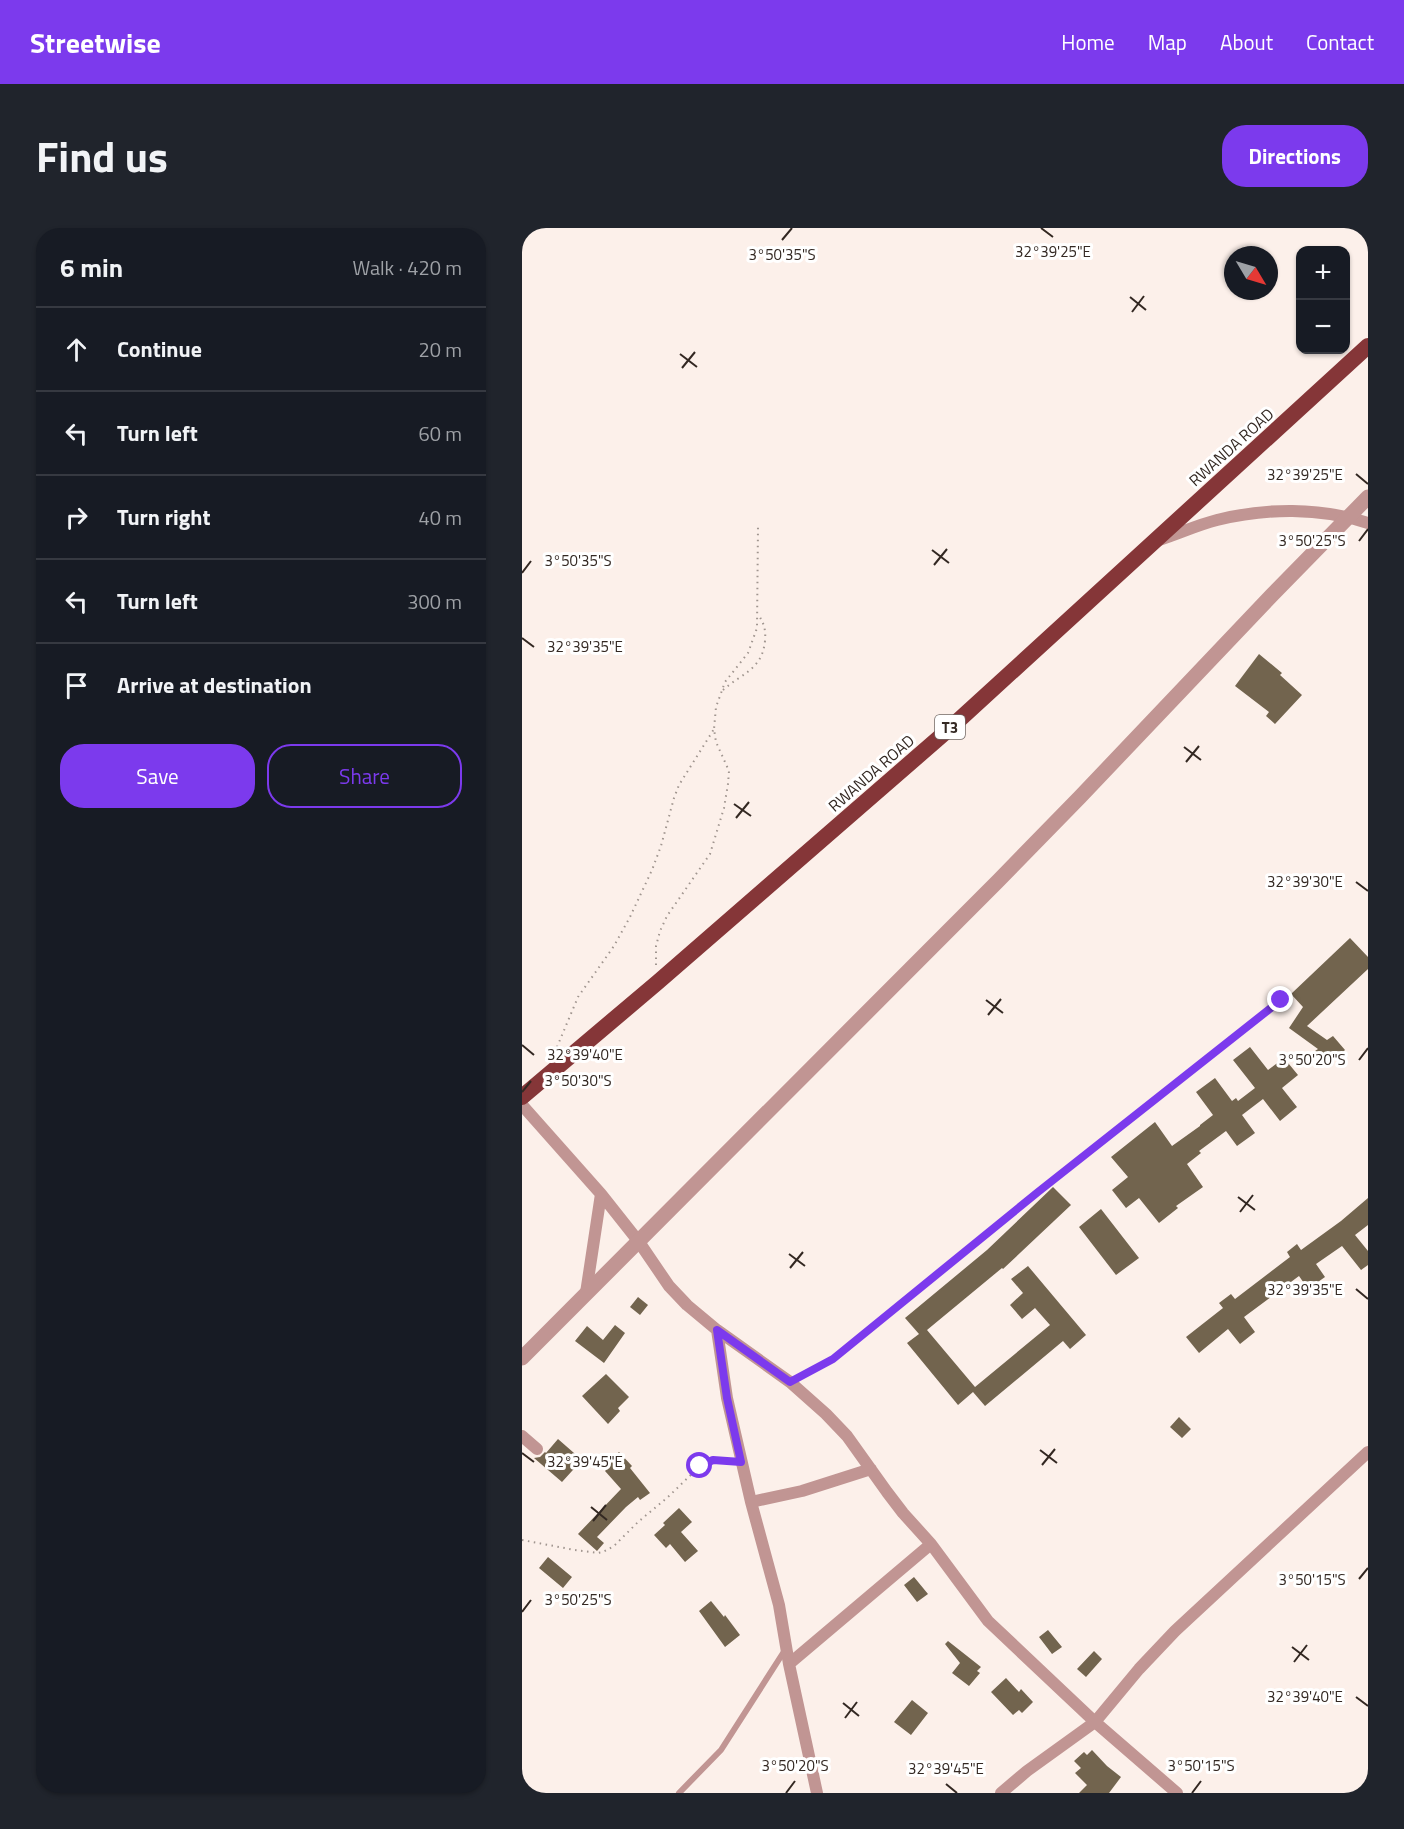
<!DOCTYPE html>
<html lang="en">
<head>
<meta charset="utf-8">
<style>
  :root { --surface:#171b24; --page:#20242c; --text:#f1f3f6; --muted:#9ea1a6; --line:#363941; --accent:#7c3aed }
  body { margin:0; font-family:"Titillium Web",sans-serif; background:var(--page); color:var(--text) }
  .controls { position:absolute; right:18px; top:18px; display:grid; overflow:hidden; border-radius:12px; box-shadow:0 2px 4px #0004 }
  .controls button { width:54px; height:54px; display:grid; place-items:center; padding:0; border:0; border-bottom:2px solid var(--line); background:var(--surface); color:var(--text); font:30px sans-serif }
  .compass { position:absolute; left:702px; top:18px; width:54px; height:54px; border-radius:50%; background:var(--surface); box-shadow:0 2px 4px #0004; rotate:128deg }
  .stop { position:absolute; width:18px; height:18px; margin:-14px; border:4px solid #7c3aed; border-radius:50%; background:#fff }
  .stop.end { background:#7c3aed; border-color:#fff; box-shadow:0 2px 6px #0008 }
  .list { margin:0; padding:0; list-style:none }
  h2 { display:flex; justify-content:space-between; align-items:center; height:78px; margin:0; padding:0 24px; font-size:26px }
  h2 small { font-size:20px; font-weight:400; color:var(--muted) }
  .list li { display:grid; grid-template-columns:39px 1fr auto; gap:18px; align-items:center; box-sizing:border-box; height:84px; padding:0 24px; border-top:2px solid var(--line) }
  .list b { display:block; font-size:22px; white-space:nowrap }
  .list em { font-size:20px; font-style:normal; color:var(--muted) }
  .actions { display:flex; gap:12px; padding:18px 24px }
  .actions a { flex:1; padding:14px 0; border:2px solid var(--accent); border-radius:24px; text-align:center; font-size:21px; color:var(--accent) }
  .actions .main { background:var(--accent); color:#fff }
  .icon { flex:none; width:33px; height:33px; fill:none; stroke:currentColor; stroke-width:2; stroke-linecap:round; stroke-linejoin:round }
  .map { position:relative; flex:none; width:846px; height:1565px; overflow:hidden; border-radius:24px }
  header { display:flex; align-items:center; gap:36px; box-sizing:border-box; height:84px; padding:0 30px; background:var(--accent); color:#fff }
  header strong { font-size:28px }
  nav { display:flex; gap:33px; margin-inline-start:auto; font-size:21px }
  .intro { display:flex; align-items:center; justify-content:space-between; box-sizing:border-box; height:144px; padding:0 36px }
  h1 { margin:0; font-size:42px }
  .button { padding:15px 27px; border-radius:24px; background:var(--accent); color:#fff; font-size:21px; font-weight:700 }
  main { display:flex; gap:36px; padding:0 36px }
  aside { flex:1; background:var(--surface); border-radius:24px; box-shadow:0 2px 4px #0004 }
  .map>svg:first-child { display:block }
</style>
</head>
<body>
<header>
<strong>Streetwise</strong>
<nav><a>Home</a><a>Map</a><a>About</a><a>Contact</a></nav>
</header>
<div class="intro"><h1>Find us</h1><a class="button">Directions</a></div>
<main>
<aside>
<h2>6 min<small>Walk · 420 m</small></h2>
<ul class="list">
<li><svg class="icon" aria-label="ahead" viewBox="0 0 24 24"><path d="M12 20V5M6 11l6-6 6 6"/></svg><div><b>Continue</b></div><em>20 m</em></li>
<li><svg class="icon" aria-label="left" viewBox="0 0 24 24"><path d="M17 20v-9H6M10 6l-5 5 5 5"/></svg><div><b>Turn left</b></div><em>60 m</em></li>
<li><svg class="icon" aria-label="right" viewBox="0 0 24 24"><path d="M7 20v-9h11M14 6l5 5-5 5"/></svg><div><b>Turn right</b></div><em>40 m</em></li>
<li><svg class="icon" aria-label="left" viewBox="0 0 24 24"><path d="M17 20v-9H6M10 6l-5 5 5 5"/></svg><div><b>Turn left</b></div><em>300 m</em></li>
<li><svg class="icon" aria-label="arrive" viewBox="0 0 24 24"><path d="M6 21V4h12l-3 4 3 4H6"/></svg><div><b>Arrive at destination</b></div></li>
</ul>
<div class="actions"><a class="main">Save</a><a>Share</a></div>
</aside>
<div class="map">
<svg width="846" height="1565" viewBox="0 0 846 1565">
  <rect width="100%" height="100%" fill="#fcf0ea"/>
  <path fill="#72644e" d="M737 426 760 445 758 447 780 467 753 496 744 488 747 484 713 458Z
    M828 710 846 729V741L785 798 805 812 811 808 823 822 806 838 793 823 796 821 767 800 781 779 769 766Z
    M728 819 746 842 762 830 776 847 760 860 775 879 758 893 741 871 720 887 733 905 715 918 704 903 677 923 679 925 665 936 681 959 654 978 656 980 637 995 617 970 604 980 590 962 606 949 589 929 633 894 650 918 678 898V897L691 887 674 864 693 850 710 873 714 870 716 873 733 860 711 832Z
    M531 959 549 977 481 1041 480 1040 405 1102 453 1159 528 1097 513 1080 500 1091 488 1077 501 1065 489 1051 506 1038 564 1107 548 1121 541 1113 463 1178 451 1164 436 1177 385 1115 397 1106 383 1090 465 1022Z
    M846 970V997L833 1007 846 1023V1037L839 1042 820 1018 794 1036 803 1049 786 1061 777 1048 722 1089 733 1104 718 1116 706 1101 677 1125 664 1109 701 1080 697 1075 709 1066 713 1071 768 1029 765 1024 775 1016 779 1022 819 993Z
    M579 981 617 1030 594 1047 557 999Z
    M116 1069 126 1077 118 1087 108 1079Z
    M93 1097 103 1105 82 1135 53 1113 65 1098 81 1112Z
    M84 1146 107 1169 96 1180 98 1183 86 1196 60 1168Z
    M657 1189 669 1201 660 1210 648 1199Z
    M36 1211 60 1232 40 1254 12 1230 18 1229 23 1224 24 1225Z
    M97 1224 110 1238 108 1240 128 1265 118 1272 116 1269 104 1279 75 1309 82 1315 75 1323 56 1306 99 1261 83 1243 85 1241 82 1238Z
    M157 1280 170 1294 159 1304 176 1323 163 1334 148 1316 144 1320 132 1307 143 1297 141 1295Z
    M26 1329 50 1349 41 1360 17 1340Z
    M392 1349 406 1366 395 1374 382 1357Z
    M189 1373 202 1389 203 1387 218 1407 203 1419 177 1383Z
    M526 1402 540 1419 530 1426 517 1409Z
    M426 1413 459 1439 455 1443 458 1445 447 1458 430 1445 438 1435 423 1416Z
    M572 1423 580 1431 564 1449 555 1441Z
    M484 1450 497 1464 499 1461 511 1474 500 1485 497 1482 491 1487 469 1464Z
    M390 1472 406 1485 389 1507 372 1494Z
    M570 1522 585 1538 599 1549 587 1565H557L565 1557 553 1545 559 1540 552 1533 562 1524 565 1527Z"/>
  <g fill="none" stroke-linecap="round" stroke-linejoin="round">
    <path stroke="#a0958f" stroke-width="2" stroke-dasharray="1.5 4.5" stroke-linecap="butt" d="M201 462C220 445 240 442 243 413 244 402 242 395 236 386
      M134 737V718L138 703 145 688 188 626 202 580 206 556 207 543 194 514 192 501 194 479 203 454 226 425 235 400 236 298
      M35 819 56 769 92 718 108 689 130 642 139 618 152 570 157 557 192 501
      M0 1312 53 1322 76 1325 81 1324 92 1318 116 1294 146 1269 178 1238 191 1232 207 1233"/>
    <path stroke="#c19593" stroke-width="6" d="M268 1154 311 1131 516 964 759 772
      M157 1565 199 1522 263 1422"/>
    <path stroke="#c19593" stroke-width="12" d="M637 312C656 306 675 297 695 292 743 280 798 279 846 295
      M0 877 79 966 117 1014 147 1058 165 1077 195 1102 268 1154 304 1186 325 1208 365 1264 381 1285 409 1316 466 1393 573 1494 655 1565
      M64 1065 79 966
      M195 1102 205 1170 229 1274 257 1377 267 1436 295 1565
      M0 1208 15 1221
      M229 1274 280 1263 349 1241
      M267 1436 409 1316
      M479 1565 505 1543 573 1494 617 1441 653 1403 846 1224"/>
    <path stroke="#c19593" stroke-width="15" d="M0 1130 477 652 558 569 750 367 846 269"/>
    <path stroke="#853638" stroke-width="16" d="M0 869 136 754 426 502 846 118"/>
  </g>
  <g fill="none" stroke-linecap="round" stroke-linejoin="round">
    <path stroke="#7c3aed" stroke-width="8" d="M178 1238 191 1232 219 1234 205 1170 195 1102 268 1154 311 1131 516 964 759 772"/>
  </g>
  <path fill="none" stroke="#332822" stroke-width="2" d="M519 0 531 9M260 12 270 0M608 69 624 82M610 84 622 68M158 126 175 139M160 140 173 124M834 246 846 256M837 313 846 301M410 322 427 335M412 337 425 321M0 345 9 333M0 410 12 419M662 519 679 532M664 534 677 518M212 576 229 588M214 590 227 574M834 654 846 663M464 772 481 785M466 787 479 771M0 817 12 827M837 832 846 820M0 864 9 853M716 969 733 982M718 984 731 967M267 1026 283 1038M268 1040 281 1024M834 1061 846 1071M518 1222 535 1235M0 1225 12 1234M520 1237 533 1221M69 1279 85 1292M71 1293 84 1277M837 1351 846 1340M0 1384 9 1372M770 1419 787 1432M772 1434 785 1417M834 1469 846 1478M321 1475 337 1488M323 1490 335 1474M424 1556 435 1565M264 1565 273 1553M670 1565 679 1553"/>
  <g text-anchor="middle" dominant-baseline="central" stroke-width="6" stroke-linejoin="round" paint-order="stroke">
    <rect fill="#fff" stroke="#706864" stroke-width="1.5" x="413" y="487" width="30" height="24" rx="4.5"/>
    <g font-size="15" font-weight="bold" fill="#332822">
      <text x="428" y="499">T3</text>
    </g>
    <g font-size="16" fill="#332822" stroke="#fff">
      <text transform="translate(709 219) rotate(-42)">RWANDA ROAD</text>
      <text transform="translate(349 545) rotate(-41)">RWANDA ROAD</text>
    </g>
  </g>
  <g font-size="15" text-anchor="middle" fill="#332822" stroke="#fff" stroke-width="6" stroke-linejoin="round" paint-order="stroke">
    <text x="531" y="29">32°39'25"E</text>
    <text x="260" y="32">3°50'35"S</text>
    <text x="783" y="252">32°39'25"E</text>
    <text x="790" y="318">3°50'25"S</text>
    <text x="56" y="338">3°50'35"S</text>
    <text x="63" y="424">32°39'35"E</text>
    <text x="783" y="659">32°39'30"E</text>
    <text x="63" y="832">32°39'40"E</text>
    <text x="790" y="837">3°50'20"S</text>
    <text x="56" y="858">3°50'30"S</text>
    <text x="783" y="1067">32°39'35"E</text>
    <text x="63" y="1239">32°39'45"E</text>
    <text x="790" y="1357">3°50'15"S</text>
    <text x="56" y="1377">3°50'25"S</text>
    <text x="783" y="1474">32°39'40"E</text>
    <text x="273" y="1543">3°50'20"S</text>
    <text x="679" y="1543">3°50'15"S</text>
    <text x="424" y="1546">32°39'45"E</text>
  </g>
</svg>
<div class="controls">
<button>+</button>
<button>−</button>
</div>
<svg class="compass" viewBox="-18 -18 36 36"><path d="M0-13l5 13h-10z" fill="#e53935"/><path d="M0 13l5-13h-10z" fill="#9ea1a6"/></svg>
<div class="stop" style="left:178px;top:1238px"></div>
<div class="stop end" style="left:759px;top:772px"></div>
</div>
</main>
</body>
</html>
